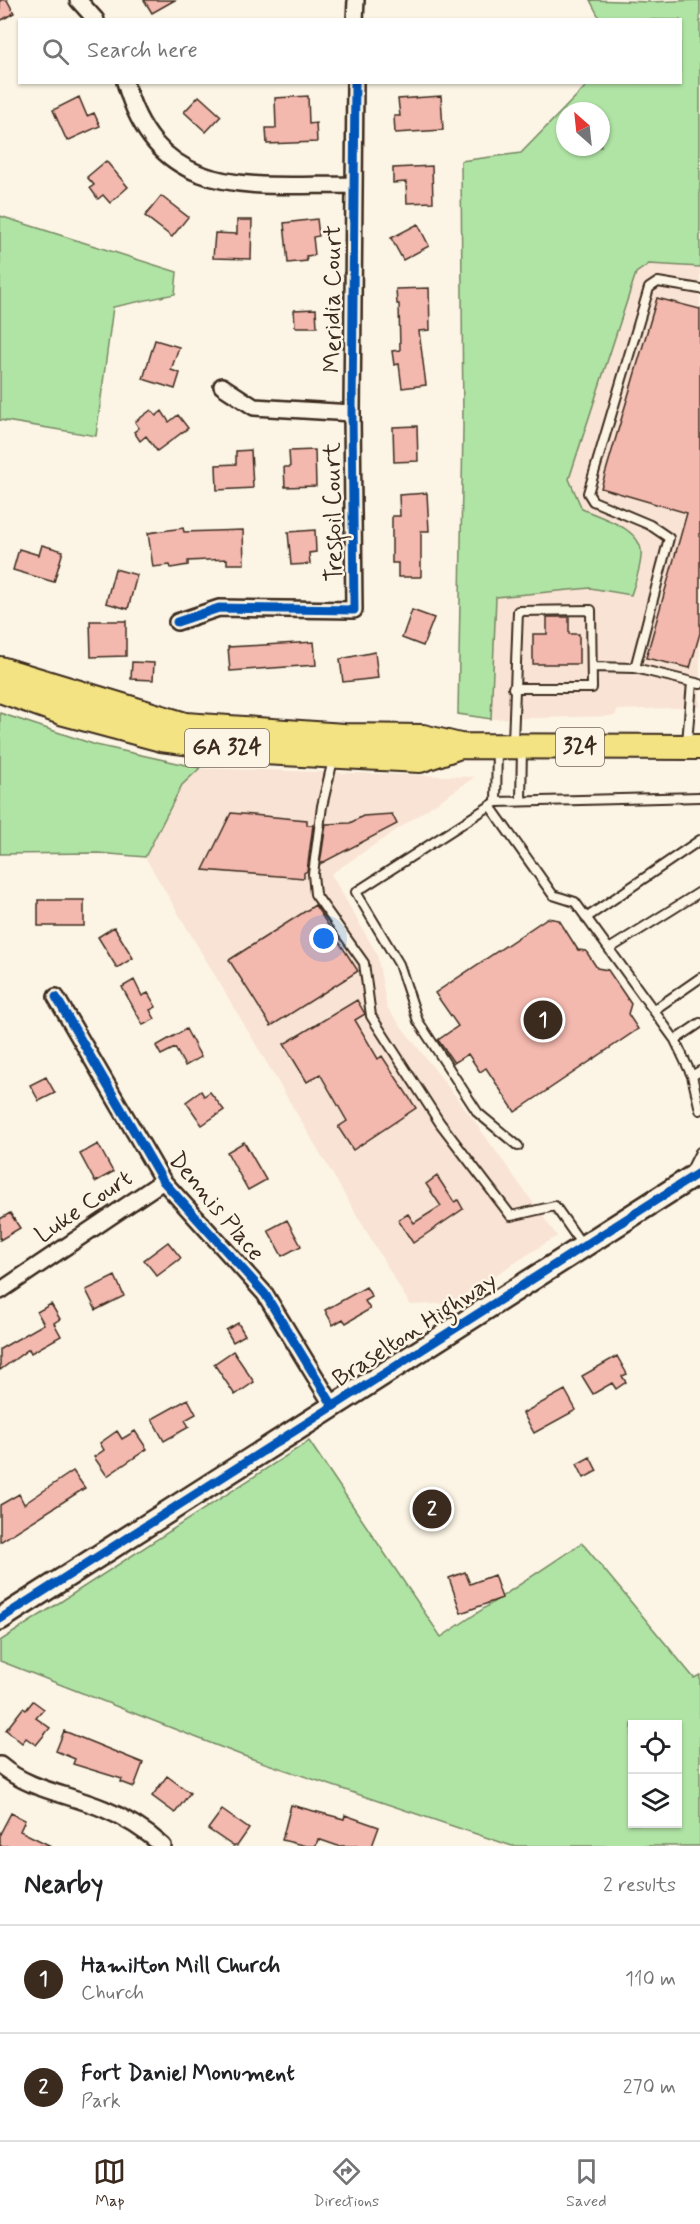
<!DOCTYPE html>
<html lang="en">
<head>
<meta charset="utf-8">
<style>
  :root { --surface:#fff; --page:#f2f2f2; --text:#202124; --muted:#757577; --line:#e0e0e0; --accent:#3b2a1e }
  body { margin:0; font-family:Mynerve,sans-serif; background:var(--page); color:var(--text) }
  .controls { position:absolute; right:18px; bottom:18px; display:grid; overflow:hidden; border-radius:0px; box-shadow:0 2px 4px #0004 }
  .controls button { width:54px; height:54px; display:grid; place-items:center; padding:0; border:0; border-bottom:2px solid var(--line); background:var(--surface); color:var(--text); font:30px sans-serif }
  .compass { position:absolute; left:556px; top:102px; width:54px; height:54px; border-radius:50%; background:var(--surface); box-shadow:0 2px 4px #0004; rotate:333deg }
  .you { position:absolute; left:324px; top:939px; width:21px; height:21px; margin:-15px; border:4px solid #fff; border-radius:50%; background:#1a73e8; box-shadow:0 0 0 9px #1a73e833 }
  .badge { display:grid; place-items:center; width:39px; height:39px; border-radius:50%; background:var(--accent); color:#fff; font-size:20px; font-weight:700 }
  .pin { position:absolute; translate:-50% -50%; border:3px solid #fff; box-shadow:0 2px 6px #0006 }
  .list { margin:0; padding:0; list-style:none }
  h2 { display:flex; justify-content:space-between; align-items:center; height:78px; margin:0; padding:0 24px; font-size:26px }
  h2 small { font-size:20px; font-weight:400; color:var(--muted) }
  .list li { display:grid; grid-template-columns:39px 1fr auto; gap:18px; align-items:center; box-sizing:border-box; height:108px; padding:0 24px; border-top:2px solid var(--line) }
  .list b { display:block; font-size:22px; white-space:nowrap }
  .list p { margin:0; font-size:20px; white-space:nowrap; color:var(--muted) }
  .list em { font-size:20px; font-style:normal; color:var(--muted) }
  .icon { flex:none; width:33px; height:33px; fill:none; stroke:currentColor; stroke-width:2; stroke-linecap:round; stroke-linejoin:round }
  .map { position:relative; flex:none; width:700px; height:1846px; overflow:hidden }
  .search { position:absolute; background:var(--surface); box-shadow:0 2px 4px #0004; left:18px; right:18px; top:18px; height:66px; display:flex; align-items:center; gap:15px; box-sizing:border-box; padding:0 21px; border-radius:0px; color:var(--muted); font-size:22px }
  .sheet { height:294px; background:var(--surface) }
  nav { display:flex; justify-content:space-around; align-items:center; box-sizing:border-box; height:84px; border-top:2px solid var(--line); background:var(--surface); font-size:16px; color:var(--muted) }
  nav a { display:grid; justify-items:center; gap:3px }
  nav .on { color:var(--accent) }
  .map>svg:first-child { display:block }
</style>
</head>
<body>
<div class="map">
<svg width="700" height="1846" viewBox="0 0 700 1846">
  <rect width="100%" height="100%" fill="#fcf5e5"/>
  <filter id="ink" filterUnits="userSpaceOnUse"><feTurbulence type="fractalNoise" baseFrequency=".0167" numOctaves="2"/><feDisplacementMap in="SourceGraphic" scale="12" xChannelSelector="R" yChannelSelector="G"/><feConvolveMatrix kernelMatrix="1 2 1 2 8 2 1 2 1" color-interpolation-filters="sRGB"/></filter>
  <g filter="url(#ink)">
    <path fill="#f9e3d4" d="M649 264 700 267V707L617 710 615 716 491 719 496 597 590 588 631 594 624 527 582 509 569 479 636 273Z
      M200 768 475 777 331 874 377 954 387 1008 467 1111 557 1236 452 1303 410 1305 145 857 182 785Z"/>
    <path fill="#b0e4a5" stroke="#768762" stroke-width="1.5" fill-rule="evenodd" d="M590 0 650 2 700 0V267L649 264 636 273 569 479 582 509C602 518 645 529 641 557 640 570 635 583 631 595L590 588 496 597 491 719 458 714 463 428 461 161 521 153 589 83 680 82V20L600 19ZM565 111H601V147H565Z
      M0 216 177 272 175 294 113 307 96 436 0 420Z
      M0 713 96 745 200 768 182 785 145 857 98 853 0 854Z
      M309 1441 441 1637 582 1543 694 1678 700 1675V1846H512L241 1755 0 1661V1641ZM632 1724H678V1824H632Z"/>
    <path fill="#f3b8ae" stroke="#3b2a1e" stroke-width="1.5" d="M0 0H7L14 13 0 21Z
      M144 0H175L152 13Z
      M199 96 221 116 206 132 184 112Z
      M308 96 309 124 316 123 317 142 267 144 266 128H276L275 98Z
      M441 96 443 130 395 133 394 116H400L398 99Z
      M79 97 87 116 94 113 100 126 67 141 53 110Z
      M106 161 128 187 110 203 103 195 98 199 90 188 94 185 87 177Z
      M432 166 433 202 407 203 406 182 393 183V168Z
      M161 196 188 217 172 237 145 216Z
      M317 219 319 236 313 237 315 255 306 256 307 261 288 263 284 223Z
      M237 220H252L251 259 213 258 215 233 237 234Z
      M418 224 429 246 403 260 391 238Z
      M429 288 430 330 419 331 426 385 402 388 399 364 394 365 392 351 400 350 399 304H397L396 289Z
      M657 298 700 309V633L690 668 646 658 687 513 601 488Z
      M316 309 317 327H295L294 310Z
      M155 340 179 347 171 370 180 373 175 389 143 379Z
      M151 410 156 416 162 411 169 422 178 415 188 428 157 451 146 436 140 441 134 432 139 428 135 422Z
      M417 426 418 461 394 462 393 427Z
      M251 450 253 488 217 490 216 465 236 464V451Z
      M315 450 316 486 285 487 284 467H290L289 451Z
      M427 493 429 531H421V577H398V563H392V516H400L399 495Z
      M183 528 184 532 243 530 244 564H227V559L188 561V565L171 568 170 565 153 567 148 533Z
      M315 530 316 552 309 553 310 564 291 565 288 532Z
      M42 545 63 551 54 582 13 570 19 549 39 555Z
      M115 569 137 575 128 609 106 603Z
      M412 610 434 618 423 646 402 638Z
      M547 617H569V634H579V664H533V634H547Z
      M90 621H126V656L91 657Z
      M314 642 316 665 230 671 228 647Z
      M375 652 378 678 343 682 340 659Z
      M132 662 154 663 153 680 131 679Z
      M231 813 307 820V825H313L307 871 304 873V878L203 870Z
      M392 814 397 824 320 864 326 824 350 823 363 816Z
      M38 900H84V926H38Z
      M315 905 358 971 271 1026 229 960Z
      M547 918 559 920 578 950 586 951 597 968 608 970 631 1004 628 1014 638 1029 515 1112 486 1068 480 1072 468 1054 454 1063 438 1040 458 1026 435 993Z
      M114 927 133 958 117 968 98 937Z
      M134 980 142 996 148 993 156 1007 150 1010 155 1019 143 1025 122 987Z
      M357 1000 365 1014 355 1020 378 1059 382 1056 416 1108 353 1150 338 1127 347 1121 320 1074 307 1082 284 1044Z
      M186 1029 201 1057 185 1066 175 1048 161 1055 156 1046Z
      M46 1077 55 1093 39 1101 30 1085Z
      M201 1091 204 1096 210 1092 224 1110 202 1125 186 1102Z
      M244 1142 266 1180 248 1190 227 1152Z
      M98 1144 113 1172 95 1182 80 1154Z
      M437 1176 454 1202 458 1200 463 1209 413 1243 398 1220 408 1214 414 1223 441 1206 426 1184Z
      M10 1213 20 1228 0 1240V1219Z
      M287 1220 301 1246 282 1256 268 1230Z
      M168 1242 181 1258 157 1276 144 1260Z
      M115 1276 124 1296 96 1310 86 1290Z
      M366 1287 372 1297 365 1301 370 1309 346 1323 343 1319 333 1325 325 1310Z
      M51 1304 60 1319 54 1323 61 1336 31 1353 29 1349 0 1370V1349L44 1324 37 1312Z
      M238 1323 245 1335 233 1342 226 1330Z
      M233 1351 254 1382 235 1395 214 1364Z
      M617 1356 627 1374 622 1376 626 1382 616 1389 612 1383 593 1394 582 1376Z
      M565 1390 576 1410 534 1433 523 1413Z
      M188 1399 196 1414 185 1420 189 1427 164 1441 152 1419Z
      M117 1431 122 1439 135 1431 147 1449 107 1476 94 1457 104 1450 100 1443Z
      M590 1457 597 1471 584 1478 577 1464Z
      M73 1471 85 1488 0 1542V1505L19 1494 24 1504Z
      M465 1572 470 1584 494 1575 502 1598 461 1613 449 1578Z
      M33 1701 44 1709 36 1718 50 1728 36 1745 26 1738 22 1743 6 1730 23 1708 26 1710Z
      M64 1731 143 1763 134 1787 121 1782 122 1779 73 1764 75 1759 56 1751Z
      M167 1776 190 1793 175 1813 152 1796Z
      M291 1805 344 1819 345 1815 379 1827 372 1846H338L318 1839 316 1846H306L282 1840Z
      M222 1810 249 1829 237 1846H233L208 1829Z
      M11 1813 25 1820 20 1831 51 1846H0V1834Z"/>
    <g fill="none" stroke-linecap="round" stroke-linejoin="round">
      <g stroke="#3b2a1e" stroke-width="12">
        <path id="lane" d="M592 667 635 668 669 538 650 525 593 501 588 493 649 288 658 282 700 289
          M635 668 700 684
          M513 742 518 611 591 610 592 688H513
          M687 743 692 682
          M333 760 322 806 313 874 315 894 364 963 371 1016 440 1123 511 1216 555 1206 583 1246
          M521 800 522 750
          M496 802 497 748
          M490 806 553 895 575 902 675 1040 692 1076 700 1110
          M586 918 700 840
          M609 949 700 892
          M654 1010 700 978
          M675 1040 700 1023
          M692 1076 700 1071
          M518 1146 478 1113 418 1021 399 964 356 892 496 802 700 797
          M690 1172 700 1152"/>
      </g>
      <g stroke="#3b2a1e" stroke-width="20">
        <path id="street" d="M78 0 96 20
          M355 20 356 0
          M125 82C159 203 253 184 354 185
          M222 386 254 407 352 413
          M177 622 219 608 354 610 352 413 355 82
          M56 997 163 1181 265 1294 333 1406
          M0 1291 163 1181
          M0 1765C29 1790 69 1794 104 1809 126 1818 145 1830 163 1846"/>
      </g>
      <g stroke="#3b2a1e" stroke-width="26">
        <path id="secondary" d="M0 1619 700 1172"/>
      </g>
      <g stroke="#3b2a1e" stroke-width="28">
        <path id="primary" d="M0 669 185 725 344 736 423 737 460 746 700 747
          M0 690 64 713 161 739 263 752 420 760 460 746"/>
      </g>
      <use href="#lane" stroke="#fcf5e5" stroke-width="8"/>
      <use href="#street" stroke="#fcf5e5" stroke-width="15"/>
      <use href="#secondary" stroke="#fcf5e5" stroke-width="21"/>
      <use href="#primary" stroke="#f4e382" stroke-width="24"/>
      <g stroke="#fcf5e5" stroke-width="13">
        <path id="cycleway" d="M177 622 219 608 354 610 352 413 355 82
          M56 997 163 1181 265 1294 333 1406
          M0 1619 700 1172"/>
      </g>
      <use href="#cycleway" stroke="#0057b8" stroke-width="9"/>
    </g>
  </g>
  <g text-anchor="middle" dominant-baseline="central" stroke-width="5" stroke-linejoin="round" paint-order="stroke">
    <g fill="#fcf5e5" stroke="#75675a" stroke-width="1.5">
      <rect x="556" y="728" width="48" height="38" rx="4.5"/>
      <rect x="185" y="729" width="84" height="38" rx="4.5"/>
    </g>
    <g font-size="22" font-weight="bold" fill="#3b2a1e">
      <text x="580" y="747">324</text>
      <text x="227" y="748">GA 324</text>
    </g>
    <g font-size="24" fill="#3b2a1e" stroke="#fcf5e5">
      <text transform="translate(333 299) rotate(-90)">Meridia Court</text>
      <text transform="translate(334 512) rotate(-91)">Tresfoil Court</text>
      <text transform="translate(84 1207) rotate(-34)">Luke Court</text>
      <text transform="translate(216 1207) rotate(50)">Dennis Place</text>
      <text transform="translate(415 1330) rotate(-33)">Braselton Highway</text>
    </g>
  </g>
</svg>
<div class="controls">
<button><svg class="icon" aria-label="locate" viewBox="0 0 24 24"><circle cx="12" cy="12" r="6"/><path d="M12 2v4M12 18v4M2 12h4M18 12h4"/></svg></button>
<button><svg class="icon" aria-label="layers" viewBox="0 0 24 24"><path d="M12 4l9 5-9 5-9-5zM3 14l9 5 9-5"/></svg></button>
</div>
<svg class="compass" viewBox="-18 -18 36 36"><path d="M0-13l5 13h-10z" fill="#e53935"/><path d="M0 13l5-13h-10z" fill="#757577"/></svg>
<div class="you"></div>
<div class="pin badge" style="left:543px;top:1020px">1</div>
<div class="pin badge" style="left:432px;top:1509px">2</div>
<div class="search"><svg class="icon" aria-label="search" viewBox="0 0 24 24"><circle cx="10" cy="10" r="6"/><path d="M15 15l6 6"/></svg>Search here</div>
</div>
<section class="sheet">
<h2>Nearby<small>2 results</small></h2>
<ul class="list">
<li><span class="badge">1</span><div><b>Hamilton Mill Church</b><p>Church</p></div><em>110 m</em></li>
<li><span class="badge">2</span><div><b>Fort Daniel Monument</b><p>Park</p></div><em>270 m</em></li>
</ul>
</section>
<nav>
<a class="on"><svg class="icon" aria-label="map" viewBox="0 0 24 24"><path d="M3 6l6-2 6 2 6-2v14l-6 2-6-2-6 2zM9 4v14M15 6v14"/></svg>Map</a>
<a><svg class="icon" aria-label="directions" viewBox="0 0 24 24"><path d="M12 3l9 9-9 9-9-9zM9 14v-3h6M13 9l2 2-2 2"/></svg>Directions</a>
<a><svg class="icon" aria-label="saved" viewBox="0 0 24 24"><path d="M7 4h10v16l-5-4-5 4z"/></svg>Saved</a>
</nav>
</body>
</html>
